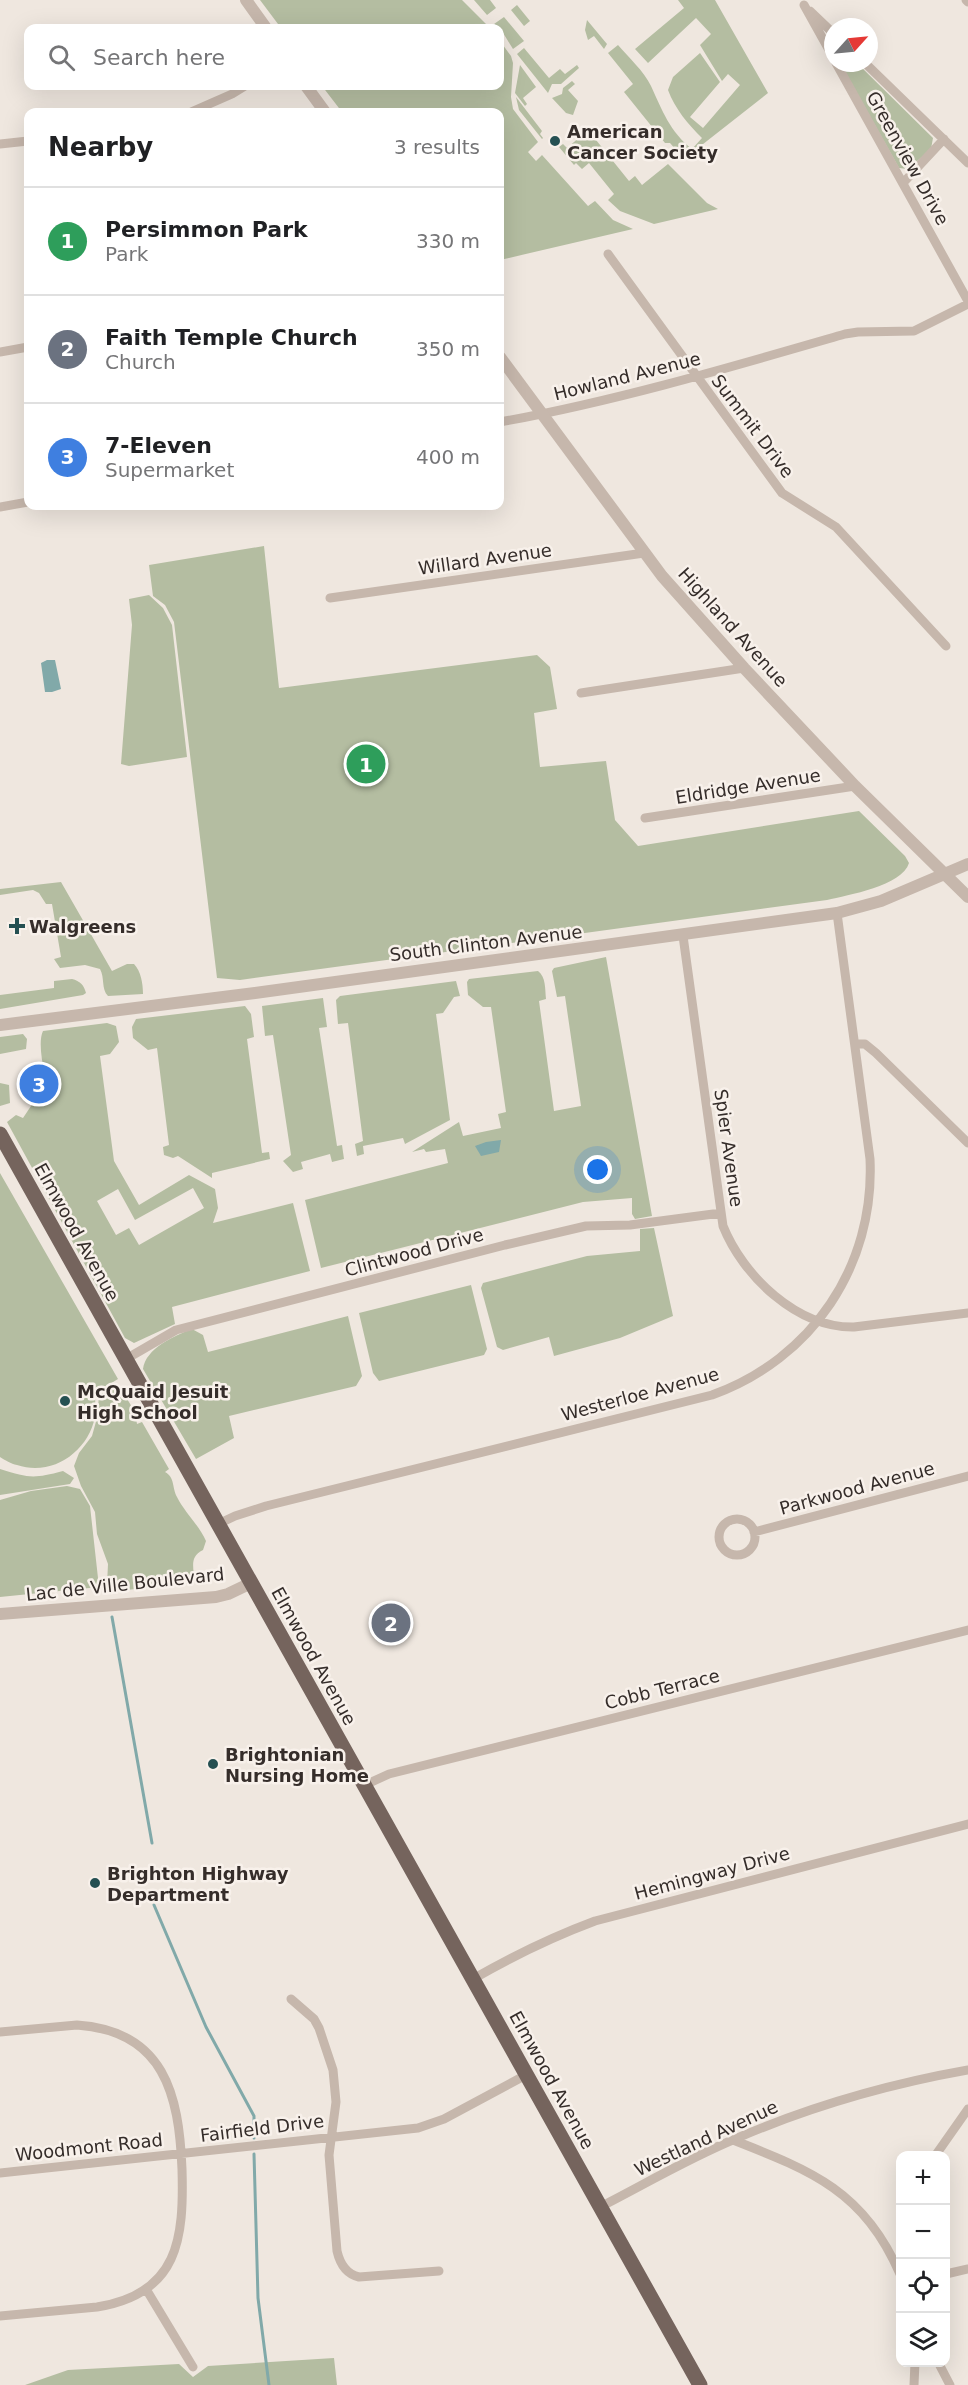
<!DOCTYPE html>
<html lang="en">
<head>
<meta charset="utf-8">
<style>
  :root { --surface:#fff; --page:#f2f2f2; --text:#202124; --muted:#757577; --line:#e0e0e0; --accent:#255052 }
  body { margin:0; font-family:"DejaVu Sans",sans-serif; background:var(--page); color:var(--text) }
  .controls { position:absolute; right:18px; bottom:18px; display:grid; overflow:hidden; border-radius:12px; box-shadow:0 6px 24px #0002 }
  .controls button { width:54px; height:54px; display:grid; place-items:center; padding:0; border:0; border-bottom:2px solid var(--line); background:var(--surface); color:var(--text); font:30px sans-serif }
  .compass { position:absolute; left:824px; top:18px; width:54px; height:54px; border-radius:50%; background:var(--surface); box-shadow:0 6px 24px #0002; rotate:63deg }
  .you { position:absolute; left:598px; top:1170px; width:21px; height:21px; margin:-15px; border:4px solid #fff; border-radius:50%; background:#1a73e8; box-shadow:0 0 0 9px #1a73e833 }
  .badge { display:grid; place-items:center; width:39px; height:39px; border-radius:50%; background:var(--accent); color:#fff; font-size:20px; font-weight:700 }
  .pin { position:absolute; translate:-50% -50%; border:3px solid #fff; box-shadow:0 2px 6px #0006 }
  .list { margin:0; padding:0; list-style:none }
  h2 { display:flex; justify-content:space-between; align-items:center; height:78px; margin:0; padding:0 24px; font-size:26px }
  h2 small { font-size:20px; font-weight:400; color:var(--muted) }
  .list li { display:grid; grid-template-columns:39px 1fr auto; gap:18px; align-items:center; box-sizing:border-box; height:108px; padding:0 24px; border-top:2px solid var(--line) }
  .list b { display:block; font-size:22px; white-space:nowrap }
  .list p { margin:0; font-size:20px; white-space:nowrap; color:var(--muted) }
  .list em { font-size:20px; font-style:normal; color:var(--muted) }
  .icon { flex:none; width:33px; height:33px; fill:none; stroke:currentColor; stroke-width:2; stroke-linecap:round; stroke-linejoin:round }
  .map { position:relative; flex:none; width:968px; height:2385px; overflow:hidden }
  .search { position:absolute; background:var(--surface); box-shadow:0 6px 24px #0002; left:24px; top:24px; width:480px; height:66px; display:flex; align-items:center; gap:15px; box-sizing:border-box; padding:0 21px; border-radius:12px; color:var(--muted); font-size:22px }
  .panel { position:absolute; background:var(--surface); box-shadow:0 6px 24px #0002; left:24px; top:108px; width:480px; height:402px; border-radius:12px }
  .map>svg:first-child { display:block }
</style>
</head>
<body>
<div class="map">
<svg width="968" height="2385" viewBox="0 0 968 2385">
  <rect width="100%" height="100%" fill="#efe7df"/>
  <path fill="#b4bda1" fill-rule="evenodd" d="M260 0H462L490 28H281Z
    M474 0H490L496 8 487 15Z
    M678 0H715L768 93 684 159 670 143H665L624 92 633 84 608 53 618 45C628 57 644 71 651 86 662 110 670 132 692 149L702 138C688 124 675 109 668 90L673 77 700 53 720 82 690 117 703 128 740 85 728 74 722 81 700 45 711 34 696 18 648 63 635 49 684 8Z
    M517 5 530 21 524 26 511 10Z
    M504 17 524 41 513 49 500 28 494 24Z
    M587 20 607 44 604 49 594 36 588 40 585 30Z
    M500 41 511 56 513 63 511 97 513 109 538 142 528 152 536 161 542 155 588 206 595 201 613 220 633 229 500 260V112H342L322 86H500Z
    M524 48 549 78 560 69 565 74 577 65 579 68 561 84H552L548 93 517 54Z
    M840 63H857L933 138 931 149 908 169 899 168Z
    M520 65 536 87 523 98 527 104 525 106 515 93Z
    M572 81 575 84 568 90 578 101 573 115 566 113 552 98 562 94 563 88Z
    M516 97 542 131 540 134 543 138 542 139 519 110Z
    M588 130 629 181 635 176 642 185 668 164 707 203 718 209 654 224 620 211 608 200 614 194 589 163 582 169 576 163 574 165 559 147 563 144 567 148Z
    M264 546 279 688 537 655 550 667 557 709 534 713 540 767 606 761 615 820 638 846 859 811 905 856 909 863C902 886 848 895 827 900L240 980 217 978 174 622 165 605 153 596 149 565Z
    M149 595 163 608 172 625 187 757 129 766 121 764 132 625 129 599Z
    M61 882 112 971 127 964H134C141 971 143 984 143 994L108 996C101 989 105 978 100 969L85 965 60 968 54 959 61 957 52 904H46L39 893 33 890 0 895V889Z
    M606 957 652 1216 635 1219 632 1214V1198L583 1202 321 1268 305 1200 448 1163 445 1149 426 1152 424 1149 412 1152 459 1122 463 1136 501 1128 498 1114 506 1112 491 1007H483L468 995 467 982 469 979 538 971C546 977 545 989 546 999L539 1001 554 1111 581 1106 565 996 557 997 552 971 554 968Z
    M72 979C80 981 84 985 86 993L83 995 0 1009V995L54 988V981Z
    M456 981 460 996 454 997 443 1013 436 1014 450 1120 405 1144 403 1138 363 1146 364 1154 357 1156 355 1144 363 1141 348 1023 338 1024 336 1000 340 996Z
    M323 998 327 1027 319 1028 337 1146 342 1145 344 1159 332 1162 330 1154 301 1162 303 1169 293 1172 283 1161 291 1155 273 1035 265 1036 262 1006Z
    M245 1006 251 1014 254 1037 247 1039 262 1153 269 1152 270 1159 212 1173V1178L178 1156 173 1158 164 1155 163 1147 169 1145 157 1048 148 1050 133 1038 132 1027 136 1019Z
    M107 1023 116 1026 119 1042 110 1054 100 1056 114 1161 139 1205 189 1175 215 1189 218 1208 213 1223 293 1203 310 1271 172 1307 175 1324 134 1343 125 1338 7 1122 16 1115 23 1118 33 1103 50 1100C47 1082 36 1046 43 1031ZM193 1188 204 1208 139 1245 129 1228 116 1235 97 1201 118 1189 135 1220Z
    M23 1034 27 1039 26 1049 0 1054V1037Z
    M0 1083 9 1085 10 1103 0 1106Z
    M0 1173 118 1379 95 1393C95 1401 96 1409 95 1417 88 1452 52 1477 17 1465 11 1464 5 1460 0 1457Z
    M654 1228 673 1316 620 1338 554 1356 549 1337 503 1350 497 1347 481 1288 483 1283 587 1256 640 1251V1229Z
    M471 1285 487 1349 484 1355 379 1381 373 1373 359 1313Z
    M348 1316 362 1376 356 1386 229 1416 234 1438 196 1459 143 1369C146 1348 174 1336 192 1329L203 1335 208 1352Z
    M118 1384 135 1412 137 1424 142 1422 169 1469 165 1472C175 1477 172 1488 177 1497 185 1513 199 1525 206 1541L203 1550C189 1557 194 1567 194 1580L186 1584 116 1591 107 1585 108 1564 97 1534 95 1512 81 1486 74 1466 79 1453 92 1436 97 1418 99 1396 108 1388Z
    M0 1469C29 1478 33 1479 63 1471L74 1478 70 1484 0 1495Z
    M67 1486 80 1489 90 1506 99 1587 0 1597V1500L31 1491Z
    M334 2358 337 2385H25L68 2370 179 2364 193 2377 208 2366Z"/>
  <path fill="#81a9a9" d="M47 660H55L61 689 52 692H45L41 663Z
    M501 1140 499 1152 481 1156 475 1146 486 1142Z"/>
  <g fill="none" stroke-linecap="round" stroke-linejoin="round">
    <path stroke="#81a9a9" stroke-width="3" d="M112 1617 152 1843
      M154 1905 206 2027 254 2116V2138
      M254 2154 258 2298 269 2385"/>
    <path stroke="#c6b7ac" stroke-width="9" d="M966 0 968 2
      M804 5 833 57
      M810 11 833 33
      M836 63 968 301
      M865 63 968 163
      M191 112 232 94 245 86
      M0 144 28 141
      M903 183 944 139
      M608 254 782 493 836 527 946 646
      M0 352 28 347
      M500 422C616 401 731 367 845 334L858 332 914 331 968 304
      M0 507 28 502
      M330 598 644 553
      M581 693 744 668
      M645 818 855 786
      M683 936 723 1226C743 1276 797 1328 854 1327L968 1313
      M856 1044H865L876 1053 968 1143
      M126 1359 176 1330 505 1245 586 1226 630 1225 721 1213
      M719 1537a18 18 0 1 1 36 0a18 18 0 1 1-36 0Z
      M218 1524 235 1516 266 1506 712 1395C812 1359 875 1266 870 1159L837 913
      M754 1532 968 1476
      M365 1785 389 1774 968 1630
      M473 1979C513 1956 552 1937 595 1921L968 1824
      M291 1999 314 2019 319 2028 333 2070 336 2102 329 2155 337 2251C340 2264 346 2274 359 2277L439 2271
      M0 2032 77 2025C164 2031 179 2094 182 2169 184 2238 179 2294 97 2307L0 2316
      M733 2140C812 2171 864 2191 900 2274
      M935 2156 968 2109
      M0 2173 418 2128 444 2119 526 2075
      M600 2207C645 2184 689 2158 735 2139 809 2107 889 2084 968 2070
      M946 2274 968 2269
      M146 2289 193 2367
      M938 2362 950 2385
      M914 2385 915 2362"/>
    <path stroke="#c6b7ac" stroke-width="12" d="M246 0 266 28
      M306 86 325 112
      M500 357 662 576 744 668 855 786 968 897
      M0 1025 255 993 837 913 881 901 968 864
      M0 1614 216 1597 228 1594 251 1583"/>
    <path stroke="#75645d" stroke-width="15" d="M0 1134 700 2385"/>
  </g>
  <g fill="#255052" stroke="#f8f1eb" stroke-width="2">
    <circle cx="555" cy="141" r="6"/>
    <path d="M14 917h6v6h6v6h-6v6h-6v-6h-6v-6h6z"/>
    <circle cx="65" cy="1401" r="6"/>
    <circle cx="213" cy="1764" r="6"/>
    <circle cx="95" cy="1883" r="6"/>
  </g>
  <g text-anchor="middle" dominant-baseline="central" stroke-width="5" stroke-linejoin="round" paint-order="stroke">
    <g font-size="18" font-weight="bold" fill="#352d2a" stroke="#f8f1eb" text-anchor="start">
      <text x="567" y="131">American<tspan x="567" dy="21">Cancer Society</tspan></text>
      <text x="29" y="926">Walgreens</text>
      <text x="77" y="1391">McQuaid Jesuit<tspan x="77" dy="21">High School</tspan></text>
      <text x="225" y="1754">Brightonian<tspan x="225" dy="21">Nursing Home</tspan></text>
      <text x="107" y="1873">Brighton Highway<tspan x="107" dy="21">Department</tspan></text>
    </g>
    <g font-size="18" fill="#352d2a" stroke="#f8f1eb">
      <text transform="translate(908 158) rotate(61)">Greenview Drive</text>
      <text transform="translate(627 376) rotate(-14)">Howland Avenue</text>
      <text transform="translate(753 426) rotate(53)">Summit Drive</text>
      <text transform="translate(485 559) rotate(-8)">Willard Avenue</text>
      <text transform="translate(733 627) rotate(48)">Highland Avenue</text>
      <text transform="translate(748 786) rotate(-9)">Eldridge Avenue</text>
      <text transform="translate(486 943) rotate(-7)">South Clinton Avenue</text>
      <text transform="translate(729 1148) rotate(82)">Spier Avenue</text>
      <text transform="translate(77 1232) rotate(61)">Elmwood Avenue</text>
      <text transform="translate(414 1252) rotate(-15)">Clintwood Drive</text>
      <text transform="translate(640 1394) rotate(-15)">Westerloe Avenue</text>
      <text transform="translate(857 1488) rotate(-15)">Parkwood Avenue</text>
      <text transform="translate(125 1584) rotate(-6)">Lac de Ville Boulevard</text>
      <text transform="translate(314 1656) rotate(61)">Elmwood Avenue</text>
      <text transform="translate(662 1689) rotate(-14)">Cobb Terrace</text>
      <text transform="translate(712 1873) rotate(-15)">Hemingway Drive</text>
      <text transform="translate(552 2080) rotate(61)">Elmwood Avenue</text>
      <text transform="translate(262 2128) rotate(-7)">Fairfield Drive</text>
      <text transform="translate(706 2138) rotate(-25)">Westland Avenue</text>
      <text transform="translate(89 2147) rotate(-6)">Woodmont Road</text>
    </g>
  </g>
</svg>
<div class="controls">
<button>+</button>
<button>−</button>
<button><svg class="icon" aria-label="locate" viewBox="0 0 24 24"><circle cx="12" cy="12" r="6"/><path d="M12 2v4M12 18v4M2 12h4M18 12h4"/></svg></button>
<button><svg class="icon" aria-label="layers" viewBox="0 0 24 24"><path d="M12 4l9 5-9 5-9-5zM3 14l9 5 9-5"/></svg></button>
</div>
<svg class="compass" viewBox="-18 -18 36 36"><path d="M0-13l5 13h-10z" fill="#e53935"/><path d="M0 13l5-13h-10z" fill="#757577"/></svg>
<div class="you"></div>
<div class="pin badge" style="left:366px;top:764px;background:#2e9e5b">1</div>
<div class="pin badge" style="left:391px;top:1623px;background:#6b7280">2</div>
<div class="pin badge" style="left:39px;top:1084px;background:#3f7fe0">3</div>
<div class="search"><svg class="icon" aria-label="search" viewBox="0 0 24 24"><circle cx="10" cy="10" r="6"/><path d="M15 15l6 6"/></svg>Search here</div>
<section class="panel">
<h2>Nearby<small>3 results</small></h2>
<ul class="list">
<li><span class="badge" style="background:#2e9e5b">1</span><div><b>Persimmon Park</b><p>Park</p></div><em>330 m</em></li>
<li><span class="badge" style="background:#6b7280">2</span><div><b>Faith Temple Church</b><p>Church</p></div><em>350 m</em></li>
<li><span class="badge" style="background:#3f7fe0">3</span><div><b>7-Eleven</b><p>Supermarket</p></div><em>400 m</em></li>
</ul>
</section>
</div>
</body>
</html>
